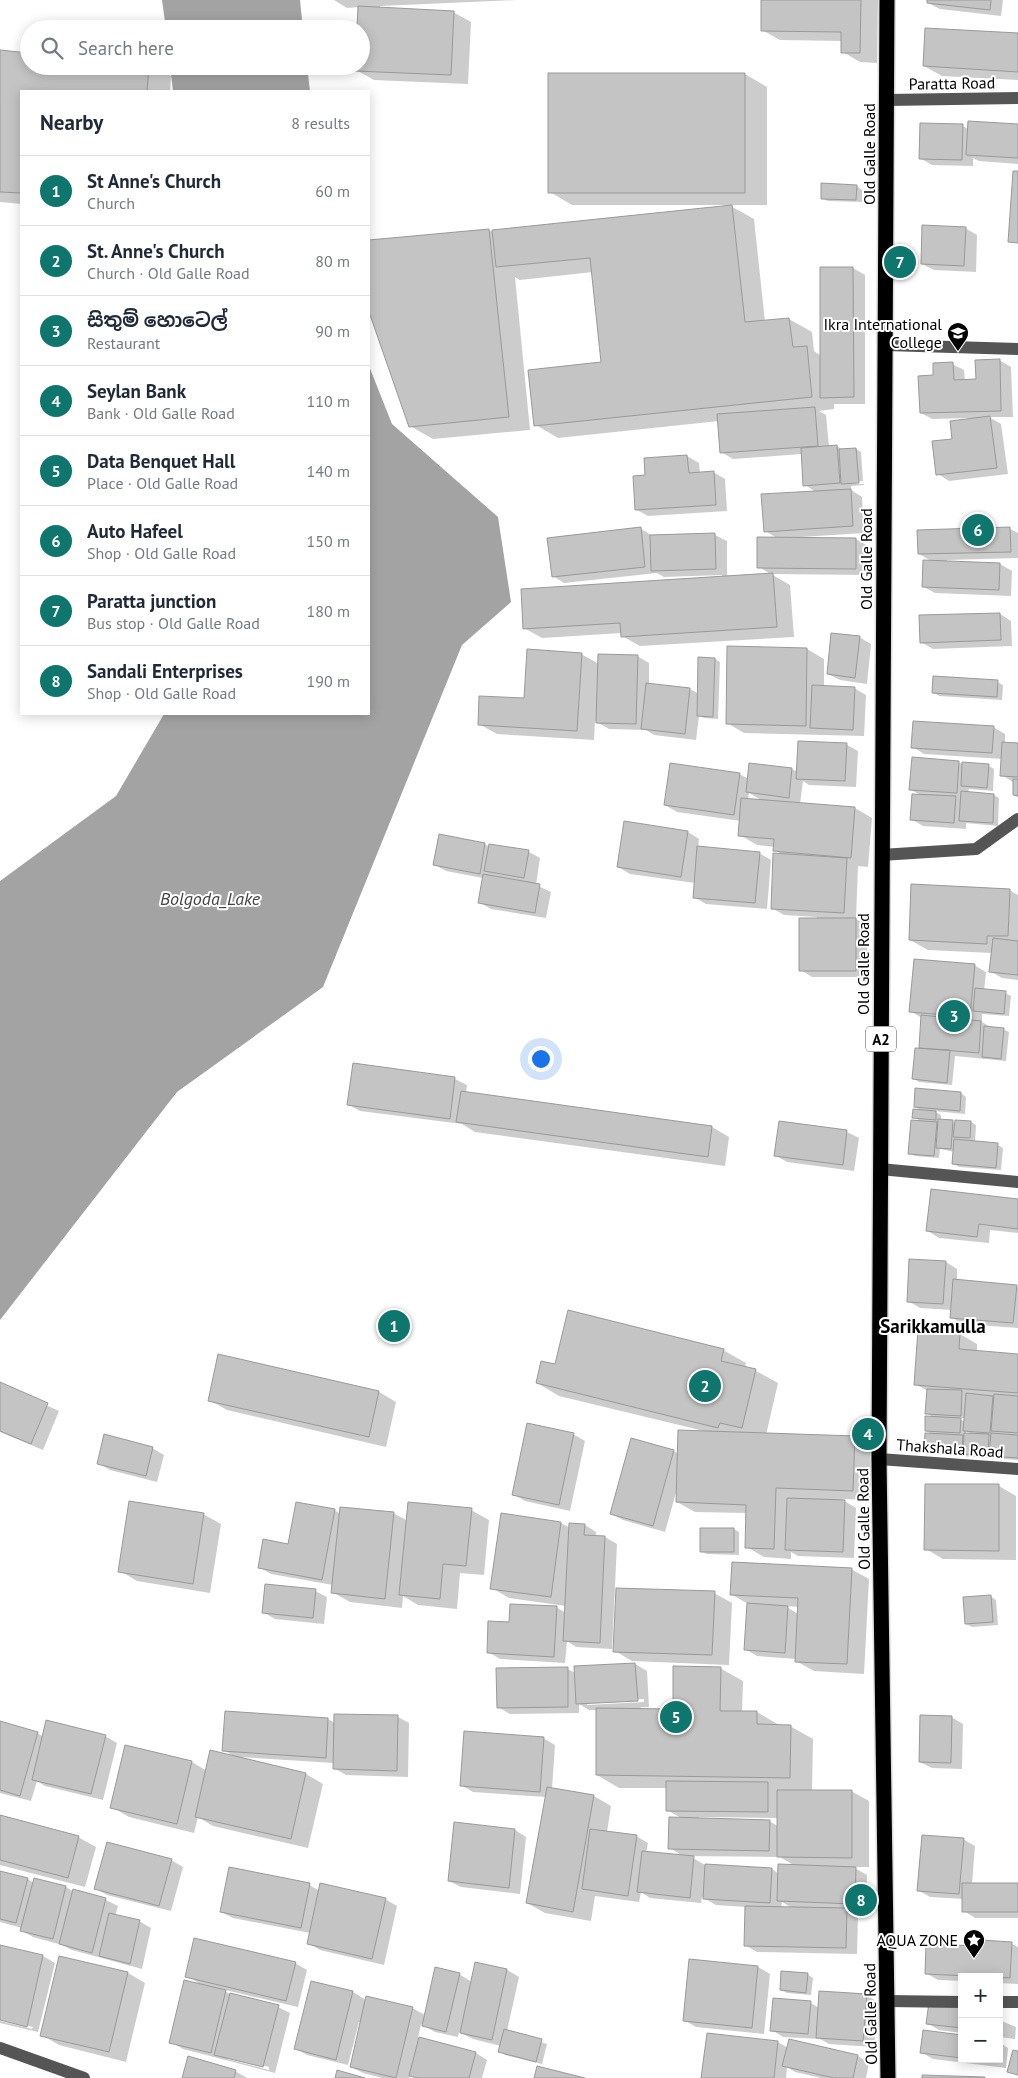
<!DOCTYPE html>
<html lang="en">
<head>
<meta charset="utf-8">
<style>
  :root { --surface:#fff; --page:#f2f2f3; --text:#1f2937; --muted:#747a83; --line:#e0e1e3; --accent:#0f766e }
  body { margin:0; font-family:"PT Sans","Noto Sans Sinhala",sans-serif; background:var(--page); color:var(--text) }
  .controls { position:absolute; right:15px; bottom:15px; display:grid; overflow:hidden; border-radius:0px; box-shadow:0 2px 12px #0003 }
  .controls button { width:45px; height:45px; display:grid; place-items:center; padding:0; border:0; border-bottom:1px solid var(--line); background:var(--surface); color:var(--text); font:25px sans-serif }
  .you { position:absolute; left:540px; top:1058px; width:18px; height:18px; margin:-12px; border:4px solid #fff; border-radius:50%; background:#1a73e8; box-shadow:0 0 0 8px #1a73e833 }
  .badge { display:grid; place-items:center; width:32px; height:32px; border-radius:50%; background:var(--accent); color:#fff; font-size:16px; font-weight:700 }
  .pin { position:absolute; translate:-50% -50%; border:2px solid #fff; box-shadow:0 1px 5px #0006 }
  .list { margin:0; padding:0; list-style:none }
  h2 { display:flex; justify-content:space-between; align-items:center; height:65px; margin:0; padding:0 20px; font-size:21px }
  h2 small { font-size:16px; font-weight:400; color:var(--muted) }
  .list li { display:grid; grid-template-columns:32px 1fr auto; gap:15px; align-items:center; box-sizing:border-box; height:70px; padding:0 20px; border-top:1px solid var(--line) }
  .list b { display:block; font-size:19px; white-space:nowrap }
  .list p { margin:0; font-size:16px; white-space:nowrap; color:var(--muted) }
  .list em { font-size:16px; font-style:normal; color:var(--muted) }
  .icon { flex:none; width:28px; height:28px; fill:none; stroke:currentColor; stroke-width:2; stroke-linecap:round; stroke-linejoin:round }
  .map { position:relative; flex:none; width:1018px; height:2078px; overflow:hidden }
  .search { position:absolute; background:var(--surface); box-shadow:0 2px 12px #0003; left:20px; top:20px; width:350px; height:55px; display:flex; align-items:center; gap:12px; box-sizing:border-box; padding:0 18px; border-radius:28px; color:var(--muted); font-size:19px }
  .panel { position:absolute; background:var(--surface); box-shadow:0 2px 12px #0003; left:20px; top:90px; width:350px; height:625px; border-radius:0px }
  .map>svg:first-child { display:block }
</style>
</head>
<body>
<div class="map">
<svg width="1018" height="2078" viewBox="0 0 1018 2078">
  <rect width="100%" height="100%" fill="#fff"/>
  <path fill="#a3a3a3" d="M162 0H300L303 29H166Z
    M170 66H307L310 91H173Z
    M369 366 392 424 498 517 511 602 462 645 323 987 177 1092 0 1320V881L116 796 164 714H369Z"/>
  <path fill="#0003" fill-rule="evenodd" d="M334 0H517L380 6V8L453 12 471 22 468 84 374 80 356 70 361 66 359 7 347 8Z
    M763 0H878L877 63 860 62 843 52V41L780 40 762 30Z
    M928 0H1003L1001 16 940 9 928 3Z
    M1018 35V80L942 76 924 66Z
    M0 52 29 66H154L171 76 170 91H21V204L0 202Z
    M745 74 767 87V205H729L754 219 765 322 789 319 812 332 814 351 821 356 853 268 865 275V404H834V409L819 411 826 415 829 447 837 446 843 450 856 449 861 452 863 481 851 482V484H864V485L851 486V490L862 497 864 533 801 537V539H856L868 546 867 575 771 574 790 585 794 637 640 646 622 636V633L542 638 524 628 722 578V575L664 577 657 573 564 583 553 576 641 529 653 536 715 535 727 541V577L772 575 759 567 777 538 765 531 816 492 805 485 802 454 733 459 721 452 719 421 558 438 536 425 602 363 593 272 520 280 515 277 530 430 433 439 410 426 369 308V241L489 230 494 233 728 207 727 205H572L550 192Z
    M963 126 968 129 1018 126V164L979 161 973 158V166L932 165 920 158Z
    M857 186 862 190V202L828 201 822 198Z
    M965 228 977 235 976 272 934 270 922 264Z
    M999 360 1011 367 1013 417H989L1001 424 1008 474 949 481 938 474 954 440 972 418 932 419 921 413 934 376 952 364 964 370 965 381H977Z
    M687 456 699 463 700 473 713 472 725 479 727 511 648 516 637 510 647 476 646 459Z
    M1010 529 1018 533V558L947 560V562L1000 564 1012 571 1011 596 935 593 924 587 933 562 919 554Z
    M1000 614 1011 621 1012 646 933 649 921 642Z
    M859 637 871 644 867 684 840 680 828 674Z
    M807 649 824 659V686L854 688 866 695 864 736 744 733 727 723Z
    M581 654 599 664 637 656 649 663V685L690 689 699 694 715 659 720 662 718 719 704 718 699 716 696 740 654 735 646 730 609 729 595 721 594 740 497 734 479 724 525 700Z
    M997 682 1003 685 1002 700 939 696 933 692Z
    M993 727 1005 734V743L1018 744V797L1014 795 1013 782 1002 775 1003 759 924 754 913 747Z
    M847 745 858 751 856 787 809 785 803 781 800 804 855 808 872 818 868 867 858 866 856 919 867 926V977H812L801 970 817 917 784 915 772 908 783 855 775 850V847L757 845 740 835 741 821 677 812 665 805 739 774 749 779 751 765 792 769 797 772ZM749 793 763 801 748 800Z
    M958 762 962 764 989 766 994 769 993 791 969 789 968 793 994 795 999 798 998 826 966 823V829L923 826 911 819 921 795 911 790Z
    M688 832 699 839 698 848 759 853 771 860 767 909 706 904 694 897 695 883 630 874 618 867Z
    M440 836 485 844 490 847V845L529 852 540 858 536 885 551 892 546 918 491 909 479 902 483 878 446 871 435 865Z
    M1009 890 1018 895V980L1002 978 990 971 992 953 928 950 910 940Z
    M974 965 986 972 984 991 1005 993 1011 996 1009 1016 982 1014V1022L992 1028 1003 1029 1009 1032 1006 1061 955 1056 952 1085 919 1082 914 1079 925 1050 920 1047 922 1018 910 1011Z
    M354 1065 455 1079 467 1085 466 1093 712 1127 729 1137 725 1166 475 1132 462 1124 360 1111 349 1105Z
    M961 1093 966 1097 965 1114 934 1111 941 1115V1120L956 1123 971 1122 976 1125 975 1142 998 1145 1003 1148 1001 1170 959 1167 954 1164 955 1152 940 1149 939 1158 915 1156 910 1153 922 1122 914 1117 922 1111 915 1107Z
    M780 1122 847 1132 859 1138 854 1171 787 1162 775 1155Z
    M1018 1200V1233L990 1230 989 1243 939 1238 928 1231Z
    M946 1262 957 1269V1281L1018 1287V1328L963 1324 951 1317 952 1310 920 1308 908 1301Z
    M919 1330 960 1334 977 1344V1352L1018 1355V1460L931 1454 926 1450 933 1435 926 1431 933 1417 926 1413 928 1391 915 1384ZM958 1418H966L965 1422ZM966 1431 973 1435 966 1434Z
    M723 1350 746 1363 745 1368 756 1371 778 1383 766 1435 855 1438 872 1448 870 1500 841 1499 856 1508 854 1558 798 1556 791 1552V1559L764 1557 747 1547V1513L695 1512 677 1502V1489L665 1532 623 1520 612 1514 674 1451 679 1454 704 1431 559 1396 537 1383 556 1366Z
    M219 1356 379 1392 396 1402 386 1447 227 1410 209 1400Z
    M0 1384 59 1411 43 1450 0 1432Z
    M573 1434 585 1441 570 1511 525 1501 513 1494Z
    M152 1448 164 1455 157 1482 110 1470 98 1463Z
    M999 1486 1016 1496V1560L943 1559 926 1549Z
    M334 1510 341 1514 393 1513 408 1521 471 1510 489 1520 484 1575 460 1573 457 1609 418 1605 403 1596 402 1608 350 1602 332 1592 333 1585 271 1574 259 1567Z
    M203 1514 221 1524 210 1593 137 1581 120 1571Z
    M502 1515 561 1523 570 1528 585 1525 596 1532V1537H605L617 1544 612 1649 576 1647 567 1641 565 1663 500 1659 488 1652 510 1623 556 1607 566 1613V1606L509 1598 492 1588Z
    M734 1529 739 1532V1555L707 1554 701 1551Z
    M851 1569 869 1579 864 1674 814 1671 796 1661V1659L757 1656 745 1649 748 1604 731 1594ZM785 1606 799 1607 798 1614Z
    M315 1591 327 1597 324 1624 275 1619 263 1612Z
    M714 1593 732 1603 729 1665 632 1661 615 1651Z
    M990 1596 996 1600 998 1625 972 1627 966 1624Z
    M635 1664 647 1671 649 1707H641V1710H674L720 1668 743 1681 742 1712H757L779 1725 790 1726 813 1739 812 1791H851L869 1801V1867H853L867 1875 866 1910 846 1909 858 1916 857 1954 757 1952 745 1945 746 1907 716 1905 702 1897 701 1903 650 1898 641 1892 639 1902 595 1896 591 1921 545 1913 527 1903 546 1797 473 1792 461 1785 543 1738 555 1745 552 1789 594 1796 611 1806 607 1832 636 1836 648 1843 646 1853 693 1858 705 1865 772 1869 779 1874 795 1866 780 1857 683 1856 670 1848 683 1819 667 1810V1788H619L597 1775V1710H589L579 1704V1713L510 1714 498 1707 567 1669 576 1673 575 1667ZM644 1699V1702L587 1705V1702ZM699 1817 778 1818V1826L769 1821 699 1819ZM782 1902 792 1908H781Z
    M398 1717 409 1723 408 1777 346 1775 334 1768V1763L240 1757V1759L306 1774 323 1784 308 1848 213 1826 198 1817 194 1833 129 1817 112 1807 126 1746 192 1762 207 1771 235 1757 224 1750 328 1719 335 1723Z
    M951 1717 963 1724 962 1769 932 1768 920 1762Z
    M0 1722 37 1733 44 1737 105 1736 117 1743 103 1800 45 1786 37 1781 31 1801 0 1793Z
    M0 1817 78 1837 96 1847 85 1887 0 1865Z
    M515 1830 526 1837 520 1894 461 1887 449 1881Z
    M963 1839 975 1846 972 1884H1018V1918H975L964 1911V1899L930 1897 918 1890Z
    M171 1860 183 1867 171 1911 107 1895 95 1888Z
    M0 1872 27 1879 34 1883 66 1887 74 1892 106 1900 118 1906 115 1916 139 1921 151 1928 142 1969 72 1950 62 1945 33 1937 21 1930 22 1928 0 1922Z
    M309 1885 320 1891 385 1899 397 1906 384 1965 320 1950 308 1943 310 1933 233 1918 221 1912Z
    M0 1942V1946L43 1956 55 1963 38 2032 0 2023V2021L32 2029 33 2027 0 2019Z
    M982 1942 1012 1944 1018 1947V1984L999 1983V1977H962V1981L938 1980 926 1973 982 1948Z
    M60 1958 128 1973 145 1983 126 2062 59 2045 42 2035Z
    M690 1960 758 1967 770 1974 764 2034 696 2027 684 2020Z
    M295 1963 307 1970 298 2007 221 1989 230 1994 278 2007 290 2013 275 2073 183 2049 171 2042 202 1985 187 1976ZM227 2057 269 2067V2070L227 2059Z
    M476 1963 507 1970 519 1977 507 2031 547 2044 542 2064 505 2055 500 2051 501 2046 473 2039 459 2032 458 2037 435 2032 421 2024 418 2038 476 2053 487 2060 482 2078H416L410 2075 409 2078H382L363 2073 351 2067 361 2022H359L348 2065 307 2055 295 2048 312 1982 353 1992 366 2000 412 2008 425 2015 459 1974 472 1982Z
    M807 1974 813 1978 811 1995 787 1993 781 1990Z
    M866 1995 878 2002 874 2047 829 2044 820 2039 783 2037 772 2030 811 2003 819 2008Z
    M962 2007V2033L939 2030 927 2023Z
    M999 2020 1016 2027 1015 2039 999 2037Z
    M962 2037V2059H999V2042L1008 2048 1006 2068 933 2059 921 2052Z
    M790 2040 858 2056 869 2063 866 2078H821L795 2072 787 2067 786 2078H703L778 2042 788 2048Z
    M235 2071 247 2078H183Z"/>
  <path fill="#c4c4c4" stroke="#999" d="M761 0H861L860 53H841V32L761 31Z
    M927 0H991L990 10 927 3Z
    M358 6 454 11 451 75 355 71V66H361V29H357Z
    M925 28 1018 33V72L923 66Z
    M0 50 29 53V66H149L147 91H21V193L0 192Z
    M548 73H745V193H548Z
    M968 121 1018 124V158L966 155Z
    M920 123 963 124 962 160 919 159Z
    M1013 171H1018V243L1008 242Z
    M821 183 857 185 856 200 821 199Z
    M732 205 745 322 789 318 793 347 807 346 812 397 534 426 528 370 601 362 590 258 496 267 492 230Z
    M922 225 966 227 964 266 921 264Z
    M489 229 509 417 409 427 369 312V240Z
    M820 267H853L854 397 820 398Z
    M1000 359 1001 411 920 413 918 376 933 375V363L953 362 954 380 976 379 975 360Z
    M815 407 818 446 720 453 717 414Z
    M990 416 997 468 936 475 932 441 952 439 950 421Z
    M837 445 840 483 803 486 801 448Z
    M856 448 859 483 841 484 839 449Z
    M687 455 689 473 714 471 716 505 635 510 633 476 645 475 644 458Z
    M851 489 853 526 764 532 761 494Z
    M641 527 645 567 552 577 547 538Z
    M1010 527 1011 552 918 554 917 530Z
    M715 533 716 569 651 571 650 535Z
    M757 537 856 538V569L757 568Z
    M923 560 1000 563 999 590 922 587Z
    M773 573 777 627 621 637 620 623 523 629 521 589Z
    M1000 613 1001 640 920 643 919 615Z
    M831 633 860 636 855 678 827 674Z
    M727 646 807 648 806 726 726 724Z
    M527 649 582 653 577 731 478 725 479 696 524 698Z
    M598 654 638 655 636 724 596 723Z
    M698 657 715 658 713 717 697 716Z
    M933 676 998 680 997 697 932 693Z
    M646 683 690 688 685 734 641 729Z
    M812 685 855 687 853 730 810 728Z
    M913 721 994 726 992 753 911 748Z
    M798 741 847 743 845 781 796 779Z
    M1002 742 1018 743V777L1000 776Z
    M912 757 959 761 957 793 909 790Z
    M962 762 989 764 987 788 961 786Z
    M670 763 740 773 734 815 664 805Z
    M749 763 792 768 789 798 746 792Z
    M1013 779H1018V796L1013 795Z
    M961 791 994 794 993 823 959 821Z
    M912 794 956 796 954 823 910 820Z
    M741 798 855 807 851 858 773 851 774 839 738 836Z
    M624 821 688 831 681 877 617 867Z
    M439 834 485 843 480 874 433 865Z
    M489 844 529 850 524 878 484 871Z
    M697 846 760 852 755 903 693 898Z
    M773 853 847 858 844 913 771 909Z
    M483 874 540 884 535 913 478 903Z
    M911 884 1010 889 1008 936H987V944L909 940Z
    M799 918H856V971H799Z
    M993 938 1018 941V975L989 972Z
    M914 959 975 964 970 1017 909 1012Z
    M975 988 1006 991 1004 1014 973 1011Z
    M921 1015 981 1021 979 1053 919 1048Z
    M984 1026 1004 1028 1001 1059 982 1057Z
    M915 1048 950 1050 947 1083 912 1079Z
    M353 1063 455 1077 450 1119 347 1105Z
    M915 1088 961 1092 960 1111 914 1107Z
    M461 1091 712 1126 708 1157 456 1122Z
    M913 1109 936 1111V1120L912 1118Z
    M938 1119 953 1120 951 1149 936 1148Z
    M911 1120 937 1122 934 1156 908 1154Z
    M955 1120 971 1121 970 1138 953 1137Z
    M779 1121 847 1130 843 1165 774 1156Z
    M954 1139 998 1143 996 1168 952 1164Z
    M931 1189 1018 1199V1229L979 1224 977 1237 926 1231Z
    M909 1259 946 1261 943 1304 907 1302Z
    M953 1279 1017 1285 1013 1323 950 1318Z
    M568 1310 724 1349 721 1361 756 1369 742 1428 720 1423 718 1428 536 1383 541 1361 555 1364Z
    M918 1329 960 1333 959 1349 1018 1354V1393L914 1385Z
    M218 1354 379 1391 369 1437 208 1401Z
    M0 1382 48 1403 31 1444 0 1431Z
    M927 1389 962 1390 961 1416 925 1414Z
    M966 1393 993 1396 990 1433 963 1431Z
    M994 1394 1018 1396V1433L991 1431Z
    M925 1416 961 1418 960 1433 925 1431Z
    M527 1423 574 1433 559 1505 512 1495Z
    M678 1430 855 1436 853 1491 776 1488 774 1549 745 1548 746 1505 676 1502Z
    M925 1433 963 1435 962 1453 924 1451Z
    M964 1433 989 1434 988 1456 963 1454Z
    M991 1433 1018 1435V1458L989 1456Z
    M104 1434 153 1447 146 1476 97 1464Z
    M631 1438 674 1450 653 1526 610 1514Z
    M925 1484H999V1551L924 1550Z
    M787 1498 845 1500 843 1552 785 1550Z
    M129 1501 204 1513 193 1584 118 1572Z
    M296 1502 335 1509 322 1580 258 1568 263 1539 288 1544Z
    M408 1502 472 1508 466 1566 443 1564 440 1599 399 1595Z
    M340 1507 394 1512 385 1599 331 1593Z
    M501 1513 561 1522 551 1597 490 1589Z
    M569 1523 585 1524 584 1535 605 1536 600 1643 563 1641Z
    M700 1528H734V1552H700Z
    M732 1562 852 1568 847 1664 795 1662 798 1598 730 1595Z
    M265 1584 316 1589 313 1618 262 1613Z
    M616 1588 715 1591 712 1655 613 1652Z
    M991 1595 993 1622 965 1624 963 1597Z
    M747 1603 788 1606 785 1653 744 1650Z
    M510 1604 557 1606 554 1657 487 1653 488 1621 509 1622Z
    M635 1663 638 1701 576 1704 574 1666Z
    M673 1666 721 1667 720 1711H757V1724L791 1725 790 1778 596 1775V1708L673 1709Z
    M568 1667V1707L497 1708 496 1668Z
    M225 1711 328 1718 326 1758 222 1751Z
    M334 1714 398 1715 397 1771 333 1769Z
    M920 1715 952 1716 951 1763 919 1762Z
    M46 1720 106 1735 91 1794 32 1780Z
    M0 1721 38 1732 20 1796 0 1790Z
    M464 1731 544 1737 540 1792 460 1786Z
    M125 1745 192 1761 177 1824 110 1808Z
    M210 1750 306 1773 291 1839 195 1817Z
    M666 1781 768 1782V1812L666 1811Z
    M547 1787 594 1795 573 1912 526 1903Z
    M777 1790H852V1858L777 1857Z
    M0 1815 79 1836 68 1878 0 1860Z
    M669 1817 770 1820 769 1851 668 1849Z
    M454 1822 515 1829 509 1888 448 1881Z
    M590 1829 637 1835 628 1896 582 1889Z
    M922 1835 964 1838 959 1894 917 1891Z
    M107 1842 172 1859 159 1906 94 1889Z
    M642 1851 694 1856 690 1898 637 1892Z
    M705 1864 772 1868 770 1903 703 1899Z
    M778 1864 856 1867 855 1904 777 1901Z
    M229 1867 310 1883 301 1928 220 1912Z
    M0 1871 28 1878 16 1923 0 1919Z
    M34 1878 66 1886 53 1939 20 1931Z
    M320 1883 386 1898 372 1959 307 1944Z
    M962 1883H1018V1912H962Z
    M73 1889 106 1898 92 1953 59 1944Z
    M745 1906 847 1908 846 1948 744 1946Z
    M109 1913 140 1920 130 1964 99 1956Z
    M194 1938 296 1962 286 2001 185 1977Z
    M981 1940 1012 1942 1010 1978 925 1974 926 1944 981 1946Z
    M0 1945 43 1955 27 2027 0 2020Z
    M59 1956 128 1972 109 2052 40 2036Z
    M689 1959 758 1966 752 2028 683 2021Z
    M475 1962 507 1969 492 2040 460 2033Z
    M435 1967 460 1973 446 2032 422 2026Z
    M781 1971 808 1973 806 1993 780 1990Z
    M184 1980 226 1990 211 2053 169 2043Z
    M311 1981 353 1991 336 2060 294 2049Z
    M819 1991 867 1994 863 2041 816 2038Z
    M230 1993 279 2005 263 2067 214 2055Z
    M366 1996 413 2007 396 2078 350 2067Z
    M773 1998 811 2001 808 2034 770 2031Z
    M929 2002 962 2006V2028L926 2024Z
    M504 2029 542 2039 536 2062 498 2052Z
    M923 2030 962 2035V2058L920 2053Z
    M707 2033 778 2041 774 2078H701Z
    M419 2037 476 2052 469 2078H418L409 2076Z
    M789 2039 858 2055 853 2078H834L782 2066Z
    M1013 2050 1018 2051V2075L1007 2072Z
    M188 2056 236 2070 234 2078H182Z
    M537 2066 585 2078H534Z
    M337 2070 365 2078H335Z
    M922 2075 985 2077V2078H922Z"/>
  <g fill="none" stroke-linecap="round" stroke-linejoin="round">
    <g stroke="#dbdbdb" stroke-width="18">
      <path id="highway" d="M887 0 879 1459 888 2078"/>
    </g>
    <path stroke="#555" stroke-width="12" d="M887 100 1018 98
      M886 345 1018 349
      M881 855 976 849 1018 819
      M880 1169 1018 1182
      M879 1459 1018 1469
      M887 2001 962 2002
      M999 2002H1018
      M0 2048 84 2078"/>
    <use href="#highway" stroke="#000" stroke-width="15"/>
  </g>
  <defs>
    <g id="school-pin" transform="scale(1.125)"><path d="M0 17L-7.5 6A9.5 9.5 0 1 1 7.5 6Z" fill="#000" stroke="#fff"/><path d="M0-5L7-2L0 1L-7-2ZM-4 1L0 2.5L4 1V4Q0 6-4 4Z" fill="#fff"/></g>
    <g id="sight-pin" transform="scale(1.125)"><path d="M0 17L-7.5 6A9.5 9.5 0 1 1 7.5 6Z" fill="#000" stroke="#fff"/><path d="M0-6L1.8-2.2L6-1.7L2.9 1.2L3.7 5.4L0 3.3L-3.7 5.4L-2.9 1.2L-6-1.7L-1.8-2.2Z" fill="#fff"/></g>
  </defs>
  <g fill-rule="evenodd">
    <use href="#school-pin" x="958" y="333"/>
    <use href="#sight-pin" x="974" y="1940"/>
  </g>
  <g text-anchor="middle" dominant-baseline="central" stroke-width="4" stroke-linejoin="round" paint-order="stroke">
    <rect fill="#fff" stroke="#4c4c4c" stroke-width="1" x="866" y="1026.5" width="30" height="25" rx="4"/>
    <g font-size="15" font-weight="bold" fill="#000">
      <text x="881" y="1039">A2</text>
    </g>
    <g font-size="16" fill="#000" stroke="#fff">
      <text transform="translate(952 83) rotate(-1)">Paratta Road</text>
      <text transform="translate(869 154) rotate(-90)">Old Galle Road</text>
      <text transform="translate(866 559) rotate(-90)">Old Galle Road</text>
      <text transform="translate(863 964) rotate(-90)">Old Galle Road</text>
      <text transform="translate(950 1448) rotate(4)">Thakshala Road</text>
      <text transform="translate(863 1519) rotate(-91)">Old Galle Road</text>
      <text transform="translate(870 2014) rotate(-91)">Old Galle Road</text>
    </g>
    <g font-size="16" fill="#000" stroke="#fff" text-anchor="end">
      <text x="942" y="324">Ikra International<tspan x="942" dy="18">College</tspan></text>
      <text x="958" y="1940">AQUA ZONE</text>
    </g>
    <g font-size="18" font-style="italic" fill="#444" stroke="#fff">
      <text x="210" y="898">Bolgoda_Lake</text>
    </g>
    <g font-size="19" font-weight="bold" fill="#000" stroke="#fff">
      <text x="933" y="1326">Sarikkamulla</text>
    </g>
  </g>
</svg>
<div class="controls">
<button>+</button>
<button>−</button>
</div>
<div class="you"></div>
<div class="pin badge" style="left:394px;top:1326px">1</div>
<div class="pin badge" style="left:705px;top:1386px">2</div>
<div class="pin badge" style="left:954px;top:1016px">3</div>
<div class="pin badge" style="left:868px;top:1434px">4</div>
<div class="pin badge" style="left:676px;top:1717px">5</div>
<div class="pin badge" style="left:978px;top:530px">6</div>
<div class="pin badge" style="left:900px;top:262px">7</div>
<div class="pin badge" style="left:861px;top:1900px">8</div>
<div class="search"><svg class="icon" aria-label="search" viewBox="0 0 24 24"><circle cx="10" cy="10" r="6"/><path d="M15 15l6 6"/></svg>Search here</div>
<section class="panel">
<h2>Nearby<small>8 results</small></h2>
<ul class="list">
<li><span class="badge">1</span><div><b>St Anne's Church</b><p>Church</p></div><em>60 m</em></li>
<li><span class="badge">2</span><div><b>St. Anne's Church</b><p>Church · Old Galle Road</p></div><em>80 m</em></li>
<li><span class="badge">3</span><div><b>සිතුම් හොටෙල්</b><p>Restaurant</p></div><em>90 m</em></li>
<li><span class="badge">4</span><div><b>Seylan Bank</b><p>Bank · Old Galle Road</p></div><em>110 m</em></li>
<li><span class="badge">5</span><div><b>Data Benquet Hall</b><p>Place · Old Galle Road</p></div><em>140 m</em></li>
<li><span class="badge">6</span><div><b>Auto Hafeel</b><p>Shop · Old Galle Road</p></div><em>150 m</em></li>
<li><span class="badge">7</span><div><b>Paratta junction</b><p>Bus stop · Old Galle Road</p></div><em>180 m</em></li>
<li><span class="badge">8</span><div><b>Sandali Enterprises</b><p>Shop · Old Galle Road</p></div><em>190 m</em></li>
</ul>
</section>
</div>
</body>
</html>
